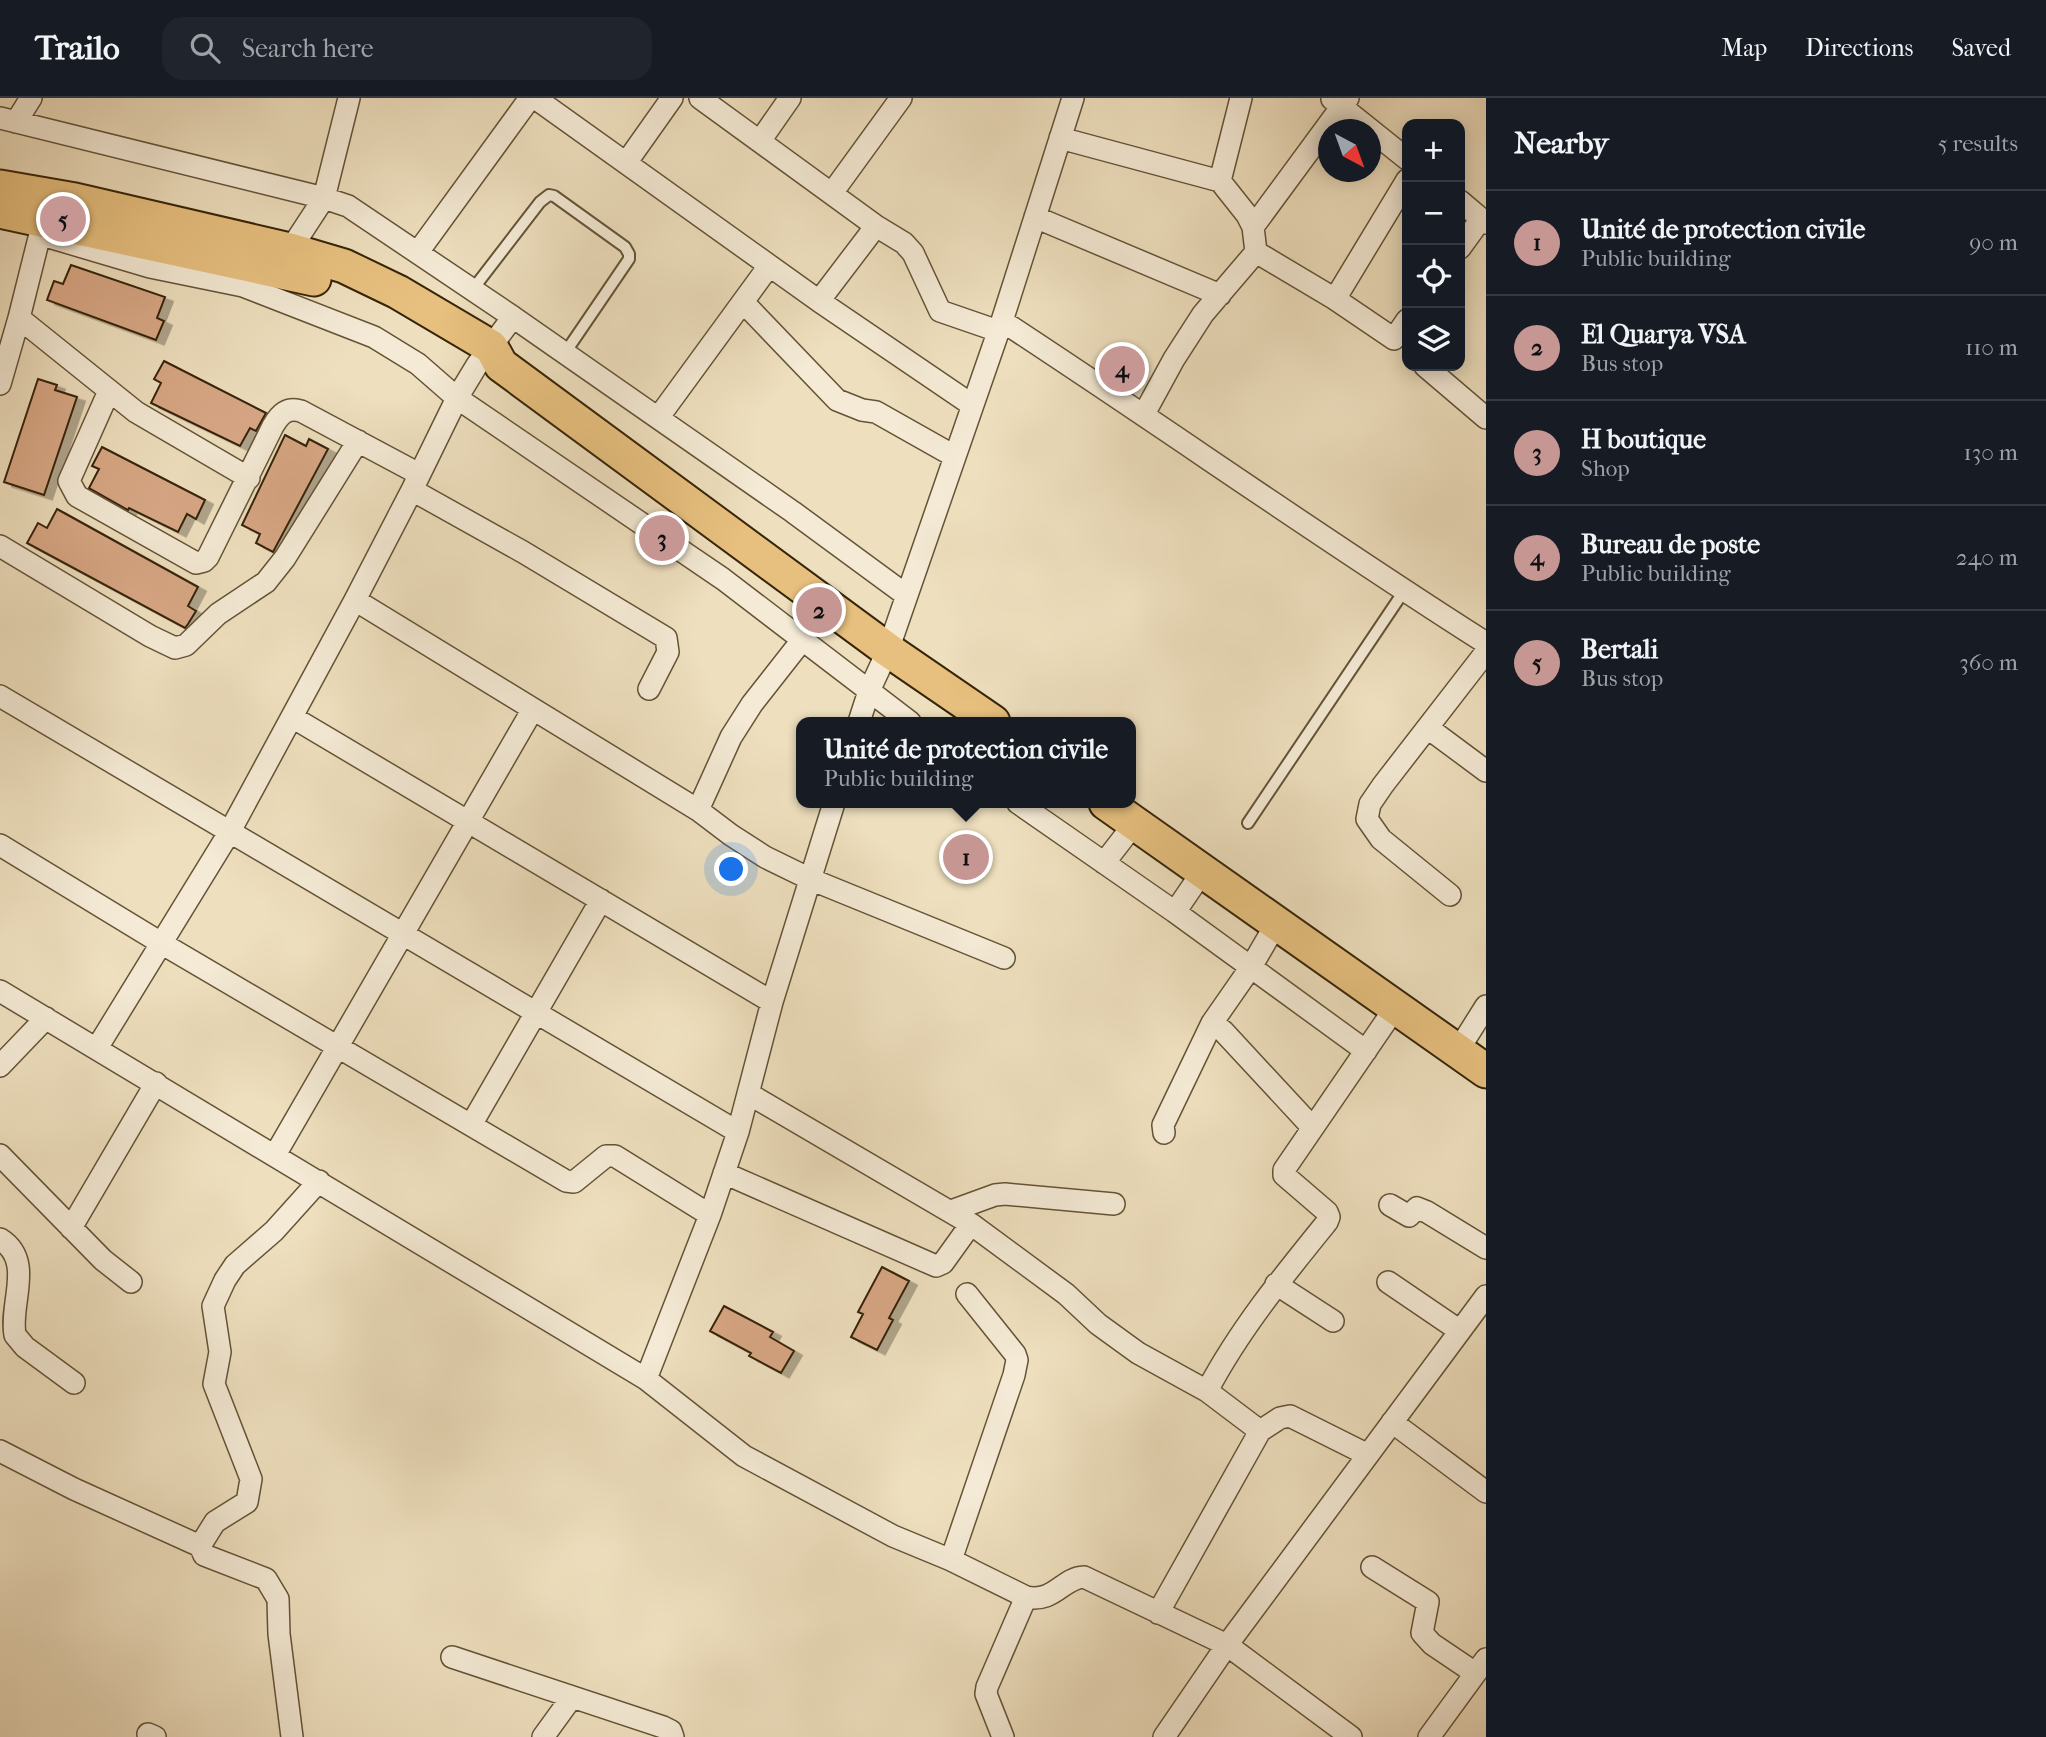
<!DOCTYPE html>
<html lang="en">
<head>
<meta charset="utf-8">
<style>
  :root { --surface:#171b24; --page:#20242c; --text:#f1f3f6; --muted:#9ea1a6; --line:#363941; --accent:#c59692 }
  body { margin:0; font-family:"IM FELL French Canon",serif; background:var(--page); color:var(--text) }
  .controls { position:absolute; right:21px; top:21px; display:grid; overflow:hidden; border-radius:14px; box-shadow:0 4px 18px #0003 }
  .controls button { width:63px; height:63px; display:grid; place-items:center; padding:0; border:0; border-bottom:2px solid var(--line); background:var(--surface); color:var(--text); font:35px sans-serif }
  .compass { position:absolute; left:1318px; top:21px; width:63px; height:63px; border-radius:50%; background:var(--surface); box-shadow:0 4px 18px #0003; rotate:139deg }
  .you { position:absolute; left:732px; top:772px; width:24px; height:24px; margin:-18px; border:5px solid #fff; border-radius:50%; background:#1a73e8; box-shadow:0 0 0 10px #1a73e833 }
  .badge { display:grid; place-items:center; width:46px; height:46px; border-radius:50%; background:var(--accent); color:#111; font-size:23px; font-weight:700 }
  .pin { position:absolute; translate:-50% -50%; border:4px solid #fff; box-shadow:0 2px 7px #0006 }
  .popup { position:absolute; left:796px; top:619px; width:340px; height:91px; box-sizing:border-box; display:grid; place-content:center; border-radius:14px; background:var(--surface); filter:drop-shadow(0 2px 5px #0005); font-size:23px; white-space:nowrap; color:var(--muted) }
  .popup b { font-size:26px; color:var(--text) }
  .popup::after { content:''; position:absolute; left:50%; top:100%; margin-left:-14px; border:14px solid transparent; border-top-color:var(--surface) }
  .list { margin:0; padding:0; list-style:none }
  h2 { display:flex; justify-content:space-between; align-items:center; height:91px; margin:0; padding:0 28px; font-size:30px }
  h2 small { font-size:23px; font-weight:400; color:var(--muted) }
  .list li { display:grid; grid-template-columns:46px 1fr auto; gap:21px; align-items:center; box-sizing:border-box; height:105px; padding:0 28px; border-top:2px solid var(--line) }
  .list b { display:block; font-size:26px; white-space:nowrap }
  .list p { margin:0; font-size:23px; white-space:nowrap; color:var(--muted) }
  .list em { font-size:23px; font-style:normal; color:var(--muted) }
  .icon { flex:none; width:38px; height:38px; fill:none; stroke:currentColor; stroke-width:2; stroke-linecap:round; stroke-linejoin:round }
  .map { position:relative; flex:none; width:1486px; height:1639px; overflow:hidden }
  header { display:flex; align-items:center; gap:42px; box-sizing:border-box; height:98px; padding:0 35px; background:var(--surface); border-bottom:2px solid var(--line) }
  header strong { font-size:33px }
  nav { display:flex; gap:38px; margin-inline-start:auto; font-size:24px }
  .search { width:490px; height:63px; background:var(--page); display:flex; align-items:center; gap:18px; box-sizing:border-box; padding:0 24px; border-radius:21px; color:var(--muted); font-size:26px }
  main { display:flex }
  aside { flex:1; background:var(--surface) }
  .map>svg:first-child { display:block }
</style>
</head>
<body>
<header>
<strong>Trailo</strong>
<div class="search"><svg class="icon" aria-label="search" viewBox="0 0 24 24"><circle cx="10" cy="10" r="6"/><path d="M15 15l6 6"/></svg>Search here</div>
<nav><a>Map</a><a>Directions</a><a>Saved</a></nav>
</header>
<main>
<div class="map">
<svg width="1486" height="1639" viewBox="0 0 1486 1639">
  <defs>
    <filter id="shadow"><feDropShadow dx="8" dy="4.5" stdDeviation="0" flood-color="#0004"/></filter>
  </defs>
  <rect width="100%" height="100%" fill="#eedfbe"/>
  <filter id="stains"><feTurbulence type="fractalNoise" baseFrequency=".00286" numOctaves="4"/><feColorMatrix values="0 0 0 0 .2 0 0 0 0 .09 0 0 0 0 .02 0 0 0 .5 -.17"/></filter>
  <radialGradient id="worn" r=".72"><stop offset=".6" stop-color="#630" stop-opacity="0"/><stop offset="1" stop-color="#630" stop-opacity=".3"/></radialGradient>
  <path fill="#d8a785" stroke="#362408" stroke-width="2" filter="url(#shadow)" d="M71 167 165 199 157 220 164 223 156 242 47 202 54 183 63 186Z
    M164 263 266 315 256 333 250 330 240 348 151 305 161 285 154 281Z
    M38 281 57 287 55 292 77 299 44 397 4 384Z
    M285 337 306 348 309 341 328 351 273 454 256 445 260 436 242 427Z
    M102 349 205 402 196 421 187 416 178 434 129 410 128 412 89 390 99 371 92 368Z
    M57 411 198 489 188 508 196 513 188 526 185 530 27 445 38 425 47 430Z
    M882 1169 909 1183 889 1220 893 1222 877 1252 851 1239 863 1216 858 1214Z
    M724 1208 773 1234 770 1239 794 1253 781 1275 749 1258 751 1255 710 1233Z"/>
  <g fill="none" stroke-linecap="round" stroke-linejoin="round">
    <g stroke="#645336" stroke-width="14">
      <path id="service" d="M473 191 540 104 549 97 554 98 625 149 629 156V161L565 255
        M1248 725 1404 493"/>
    </g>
    <g stroke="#645336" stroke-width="24">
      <path id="minor" d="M535 0 819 203 972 307
        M700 0 876 128 819 203
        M1241 0 1220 83 1247 117 1253 129 1256 154
        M1332 1 1407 61
        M0 20 324 100 348 108 513 219 477 267 457 300 412 392 355 502 229 735 97 950
        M16 24 31 0
        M1060 40 1220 83
        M760 43 790 0
        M626 65 672 0
        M832 95 901 0
        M1460 103 1486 125
        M1035 119 1220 197
        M43 124 19 220 136 314 249 380
        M876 128 904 145 913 155 940 213 998 233
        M1253 129 1348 0
        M42 137 150 169 243 188 374 239 418 266 457 300 723 481 910 624
        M1460 150 1481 121
        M290 152 324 100 349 0
        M418 154 530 0
        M1335 201 1407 82
        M743 204 837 302 862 312 876 314 954 358
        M513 219 793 414 906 497
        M1002 223C1164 329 1322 441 1486 545
        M1425 268 1486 320
        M0 286 19 220
        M109 293 69 383 77 398 196 465 204 463 208 459 273 328C280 316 287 309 301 313L419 376
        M1144 316 1174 261 1203 216 1256 154 1335 201 1394 241 1407 222
        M658 320 769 168
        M412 392 523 454 666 540 668 554 649 591
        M0 448 150 538 175 550 186 547 218 516 266 484 285 460 358 343
        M355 502 698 712 731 639 752 606 803 541
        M0 598 738 1034
        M292 619 772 904
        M859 624 869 593 888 552 1002 223 1073 0
        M1428 630 1486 673
        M834 705 772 904 738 1034 710 1117 646 1281 744 1358 893 1438 951 1462 1026 1499C1055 1505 1062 1480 1084 1479L1227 1547 1351 1639
        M1018 705 1175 814 1366 953
        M698 712 731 737 765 759 810 781 1004 860
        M0 747 161 845 566 1083 574 1084 606 1058H615L710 1117
        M1104 765 1135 725
        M1450 797 1381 741 1367 721 1370 706 1383 687 1486 554
        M1175 814 1203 773
        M1276 826 1251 869 1212 925 1223 933 1312 1029
        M0 893 646 1281
        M1457 954 1486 908
        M0 968 46 920
        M749 996 971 1126 1066 1196 1098 1226 1138 1255 1207 1293
        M471 1027 601 802
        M1164 1035 1163 1027 1212 925
        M0 1057 103 1162 131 1184
        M275 1057 533 611
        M724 1075 936 1168 943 1165 971 1126
        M1390 1107 1409 1118 1417 1110 1427 1114 1486 1150
        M951 1113 995 1097 1005 1096 1114 1106
        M71 1130 156 985
        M0 1141C35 1163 9 1205 15 1237L25 1249 74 1285
        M1388 1184 1460 1233
        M1276 1186 1333 1223
        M1392 1324 1486 1394
        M1260 1333 1207 1293C1239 1232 1284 1177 1327 1124L1329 1119 1327 1114 1284 1077V1072L1395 910
        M0 1353 74 1391 200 1448
        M951 1462 1014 1277 1017 1262 1015 1256 967 1196
        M1372 1469 1428 1504 1422 1535 1432 1546 1475 1575
        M1158 1515 1260 1333 1280 1320 1290 1318 1368 1357
        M452 1559 663 1629 671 1633 673 1639
        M148 1636 155 1639
        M292 1639 279 1536 278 1501 266 1481 204 1457 200 1448 215 1424 247 1404 251 1381 214 1286 220 1254 213 1208 225 1182 235 1167 274 1133 319 1083
        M543 1639 572 1599
        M1003 1639 986 1596 987 1589 1026 1499
        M1164 1639 1227 1547 1486 1198
        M1429 1639 1486 1561"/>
    </g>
    <g stroke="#362408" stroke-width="37">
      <path id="trunk" d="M0 89 75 102 290 152 344 168 398 194 491 249 501 267 888 552 993 624
        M0 113 314 181
        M1106 705 1486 973"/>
    </g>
    <use href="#service" stroke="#f4ead5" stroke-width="10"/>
    <use href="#minor" stroke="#f4ead5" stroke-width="21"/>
    <use href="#trunk" stroke="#e7c07f" stroke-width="33"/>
  </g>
  <rect width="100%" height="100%" filter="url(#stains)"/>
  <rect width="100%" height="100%" fill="url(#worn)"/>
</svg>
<div class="controls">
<button>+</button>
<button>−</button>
<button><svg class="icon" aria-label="locate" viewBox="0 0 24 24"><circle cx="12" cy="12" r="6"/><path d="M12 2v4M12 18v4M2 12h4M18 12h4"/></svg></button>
<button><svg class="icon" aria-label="layers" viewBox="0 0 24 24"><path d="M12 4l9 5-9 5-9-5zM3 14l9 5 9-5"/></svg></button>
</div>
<svg class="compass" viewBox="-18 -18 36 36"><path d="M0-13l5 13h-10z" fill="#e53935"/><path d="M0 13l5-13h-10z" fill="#9ea1a6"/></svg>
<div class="you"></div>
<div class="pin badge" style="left:966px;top:759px">1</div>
<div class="popup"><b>Unité de protection civile</b>Public building</div>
<div class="pin badge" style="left:819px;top:512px">2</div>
<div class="pin badge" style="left:662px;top:440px">3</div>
<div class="pin badge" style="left:1122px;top:271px">4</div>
<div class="pin badge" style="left:63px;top:121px">5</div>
</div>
<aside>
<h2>Nearby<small>5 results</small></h2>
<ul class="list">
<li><span class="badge">1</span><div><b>Unité de protection civile</b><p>Public building</p></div><em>90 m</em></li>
<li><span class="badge">2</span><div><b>El Quarya VSA</b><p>Bus stop</p></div><em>110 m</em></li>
<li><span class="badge">3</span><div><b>H boutique</b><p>Shop</p></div><em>130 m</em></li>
<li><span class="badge">4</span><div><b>Bureau de poste</b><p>Public building</p></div><em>240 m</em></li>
<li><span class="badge">5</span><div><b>Bertali</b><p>Bus stop</p></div><em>360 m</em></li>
</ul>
</aside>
</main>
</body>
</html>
